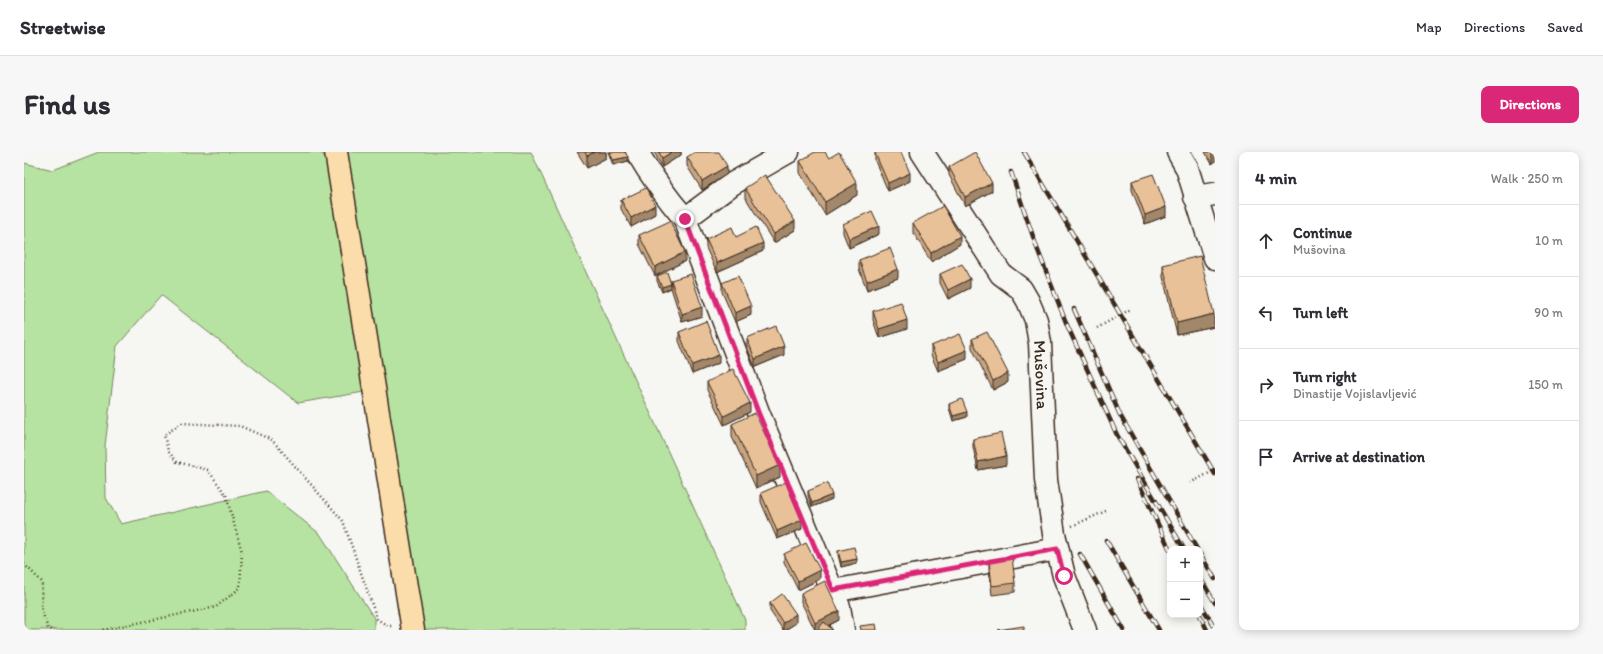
<!DOCTYPE html>
<html lang="en">
<head>
<meta charset="utf-8">
<style>
  :root { --surface:#fff; --page:#f7f7f7; --text:#2b2b33; --muted:#7c7c81; --line:#e1e1e2; --accent:#db2777 }
  body { margin:0; font-family:Itim,sans-serif; background:var(--page); color:var(--text) }
  .controls { position:absolute; right:12px; bottom:12px; display:grid; overflow:hidden; border-radius:8px; box-shadow:0 2px 10px #0003 }
  .controls button { width:36px; height:36px; display:grid; place-items:center; padding:0; border:0; border-bottom:1px solid var(--line); background:var(--surface); color:var(--text); font:20px sans-serif }
  .stop { position:absolute; width:12px; height:12px; margin:-9px; border:3px solid #db2777; border-radius:50%; background:#fff }
  .stop.end { background:#db2777; border-color:#fff; box-shadow:0 1px 4px #0008 }
  .list { margin:0; padding:0; list-style:none }
  h2 { display:flex; justify-content:space-between; align-items:center; height:52px; margin:0; padding:0 16px; font-size:17px }
  h2 small { font-size:13px; font-weight:400; color:var(--muted) }
  .list li { display:grid; grid-template-columns:26px 1fr auto; gap:12px; align-items:center; box-sizing:border-box; height:72px; padding:0 16px; border-top:1px solid var(--line) }
  .list b { display:block; font-size:15px; white-space:nowrap }
  .list p { margin:0; font-size:13px; white-space:nowrap; color:var(--muted) }
  .list em { font-size:13px; font-style:normal; color:var(--muted) }
  .icon { flex:none; width:22px; height:22px; fill:none; stroke:currentColor; stroke-width:2; stroke-linecap:round; stroke-linejoin:round }
  .map { position:relative; flex:none; width:1191px; height:478px; overflow:hidden; border-radius:8px }
  header { display:flex; align-items:center; gap:24px; box-sizing:border-box; height:56px; padding:0 20px; background:var(--surface); border-bottom:1px solid var(--line) }
  header strong { font-size:19px }
  nav { display:flex; gap:22px; margin-inline-start:auto; font-size:14px }
  .intro { display:flex; align-items:center; justify-content:space-between; box-sizing:border-box; height:96px; padding:0 24px }
  h1 { margin:0; font-size:28px }
  .button { padding:10px 18px; border-radius:8px; background:var(--accent); color:#fff; font-size:14px; font-weight:700 }
  main { display:flex; gap:24px; padding:0 24px }
  aside { flex:1; background:var(--surface); border-radius:8px; box-shadow:0 2px 10px #0003 }
  .map>svg:first-child { display:block }
</style>
</head>
<body>
<header>
<strong>Streetwise</strong>
<nav><a>Map</a><a>Directions</a><a>Saved</a></nav>
</header>
<div class="intro"><h1>Find us</h1><a class="button">Directions</a></div>
<main>
<div class="map">
<svg width="1191" height="478" viewBox="0 0 1191 478">
  <rect width="100%" height="100%" fill="#f6f6f2"/>
  <filter id="ink" filterUnits="userSpaceOnUse"><feTurbulence type="fractalNoise" baseFrequency=".025" numOctaves="2"/><feDisplacementMap in="SourceGraphic" scale="8" xChannelSelector="R" yChannelSelector="G"/><feConvolveMatrix kernelMatrix="1 2 1 2 8 2 1 2 1" color-interpolation-filters="sRGB"/></filter>
  <g filter="url(#ink)">
    <path fill="#b6e3a1" stroke="#788660" d="M75 0H294L314 12 312 0H507L721 468V478H389L352 238 274 251 137 143 93 194 81 294 82 346 97 372 242 339 296 382 350 466V478H0V11L29 18Z"/>
    <g fill="none" stroke-linecap="round" stroke-linejoin="round">
      <g stroke="#3b2a1e" stroke-width="25">
        <g id="minor">
          <path d="M613 0C627 24 643 46 661 67L734 260 815 455 819 478"/>
          <path id="s1" d="M898 0 977 122 997 137 1004 149 1012 168 1016 191 1022 328 1030 382 1040 424 1061 478"/>
          <path d="M1154 0 1163 16 1191 106"/>
          <path d="M1171 45 1191 42"/>
          <path d="M661 67 708 32 764 0"/>
          <path d="M809 439 1033 397"/>
        </g>
      </g>
      <g stroke="#3b2a1e" stroke-width="25">
        <path id="major" d="M312 0 389 478"/>
      </g>
      <path stroke="#3b2a1e" stroke-width="2.5" stroke-dasharray="1 3" stroke-linecap="butt" d="M1073 176 1107 157
        M1166 331 1191 318
        M1048 374 1084 358
        M0 412 18 430 17 456 24 477 31 478
        M79 478 192 455 216 436 218 400 202 343 184 318 153 310 144 299 140 283 158 271 216 274 248 288 319 369 353 467 364 474H368"/>
      <use href="#minor" stroke="#f6f6f2" stroke-width="22"/>
      <use href="#major" stroke="#faddab" stroke-width="22"/>
      <g stroke="#3b2a1e" stroke-width="4.5">
        <path id="rail" d="M1000 0 1191 322
          M987 20 1013 96 1043 173 1093 283 1160 397
          M1050 157 1096 263 1173 397
          M1113 327 1146 398
          M1082 388 1135 478
          M1056 402 1100 478
          M1176 402 1191 427
          M1176 425 1191 451
          M1176 451 1191 476
          M1176 463 1183 478"/>
      </g>
      <use href="#rail" stroke="#f6f6f2" stroke-width="3" stroke-dasharray="9" stroke-linecap="butt"/>
    </g>
    <path fill="#c8a683" stroke="#3b2a1e" d="M553 0H582V6L563 16Z
      M584 0H601L604 9 589 13Z
      M630 0H657V3L638 15Z
      M1181 0H1191L1188 12Z
      M851 1 886 29 864 39 851 9Z
      M663 5 703 22 678 38 663 14Z
      M805 6 833 43 801 63 776 21V9Z
      M925 15 968 39 941 54 925 23Z
      M1108 29 1142 64 1121 72 1108 38Z
      M721 36 771 78 750 91 721 45Z
      M597 48 631 62 607 75 597 57Z
      M889 71 936 92 907 110 889 80Z
      M819 72 855 82 825 96 819 81Z
      M615 83 661 109 631 124 615 92Z
      M712 85 739 99 693 120 682 96V87Z
      M835 108 874 126 843 138 835 117Z
      M1139 113 1190 175 1153 183 1139 125Z
      M916 122 946 136 924 147 916 131Z
      M633 124 647 131V128L678 164 658 170 647 136 638 140 633 129Z
      M698 131 727 163 711 170 698 140Z
      M849 159 883 177 855 186 849 168Z
      M655 180 695 211 668 222 655 189Z
      M723 186 760 203 731 215 723 195Z
      M948 187 984 230 969 238 948 196Z
      M907 194 943 207 914 219 907 203Z
      M683 230 726 260 700 273 683 238Z
      M925 252 943 265 929 269 925 256Z
      M708 272 756 325 732 336 708 285Z
      M949 287 982 313 954 318 949 295Z
      M784 339 808 347 788 355 784 344Z
      M737 341 778 377 753 387 737 350Z
      M814 399 833 411 817 415 814 403Z
      M760 402 796 427 774 438 760 410Z
      M965 408 991 431V440L968 443 965 417Z
      M777 441 815 468 804 474 809 478H791L777 450Z
      M746 451 772 471 761 478H759L746 459Z"/>
    <path fill="#a2876a" stroke="#3b2a1e" d="M570 0H582V6L563 16V4Z
      M648 0H657V3L638 15V6Z
      M1188 0H1191V10L1188 12Z
      M604 5V9L589 13V8Z
      M703 14V22L678 38V29Z
      M886 21V29L864 39V31Z
      M833 31V43L801 63V50Z
      M968 31V39L941 54V45Z
      M631 53V62L607 75V66Z
      M1142 55V64L1121 72V63Z
      M771 69V78L750 91V82Z
      M855 74V82L825 96V87Z
      M936 84V92L907 110V101Z
      M739 91V99L693 120V111Z
      M661 100V109L631 124V115Z
      M874 117V126L843 138V129Z
      M946 127V136L924 147V138Z
      M647 132V136L638 140V135Z
      M727 154V163L711 170V161Z
      M678 155V164L658 170V162Z
      M1190 162V175L1153 183V171Z
      M883 168V177L855 186V177Z
      M760 194V203L731 215V207Z
      M943 198V207L914 219V210Z
      M695 203V211L668 222V213Z
      M984 221V230L969 238V229Z
      M726 251V260L700 273V264Z
      M943 260V265L929 269V264Z
      M982 304V313L954 318V310Z
      M756 313V325L732 336V324Z
      M808 343V347L788 355V351Z
      M778 368V377L753 387V379Z
      M833 407V411L817 415V410Z
      M796 418V427L774 438V429Z
      M815 459V468L795 478H791V471Z
      M772 462V471L761 478H759V471Z"/>
    <path fill="#e8c198" stroke="#3b2a1e" d="M561 0H570L563 4Z
      M586 0H601L604 5 589 8Z
      M635 0H648L638 6Z
      M671 0H695L703 14 678 29 663 5Z
      M791 0H801L805 6 815 0 833 31 801 50 776 9Z
      M852 0H877L886 21 864 31 851 1Z
      M951 0 968 31 941 45 925 15Z
      M1129 22 1142 55 1121 63 1108 29Z
      M741 23 771 69 750 82 721 36Z
      M622 36 631 53 607 66 597 48Z
      M919 54 936 84 907 101 889 71Z
      M848 59 855 74 825 87 819 72Z
      M646 69 661 100 631 115 615 83Z
      M708 75 712 85 732 75 739 91 693 111 682 87Z
      M866 96 874 117 843 129 835 108Z
      M1176 104 1190 162 1153 171 1139 113Z
      M938 112 946 127 924 138 916 122Z
      M643 120 647 132 638 135 633 124Z
      M667 122 678 155 658 162 647 128Z
      M714 124 727 154 711 161 698 131Z
      M877 150 883 168 855 177 849 159Z
      M682 169 695 203 668 213 655 180Z
      M752 174 760 194 731 207 723 186Z
      M963 180 984 221 969 229 948 187Z
      M936 182 943 198 914 210 907 194Z
      M709 217 726 251 700 264 683 230Z
      M938 247 943 260 929 264 925 252Z
      M731 261 756 313 732 324 708 272Z
      M977 281 982 304 954 310 949 287Z
      M762 330 778 368 753 379 737 341Z
      M803 331 808 343 788 351 784 339Z
      M782 391 796 418 774 429 760 402Z
      M830 395 833 407 817 410 814 399Z
      M988 405 991 431 968 434 965 408Z
      M801 429 815 459 791 471 777 441Z
      M758 442 772 462 759 471 746 451Z
      M800 470 809 478H793Z
      M852 472 853 478H837L836 474Z
      M1000 474V478H974Z"/>
  </g>
  <g fill="none" stroke-linecap="round" stroke-linejoin="round" filter="url(#ink)">
    <path stroke="#db2777" stroke-width="5" d="M661 67 734 260 809 438 1033 397 1040 424"/>
  </g>
  <g text-anchor="middle" dominant-baseline="central" stroke-width="3.5" stroke-linejoin="round" paint-order="stroke">
    <g font-size="17" fill="#3b2a1e" stroke="#f6f6f2">
      <text stroke="none"><textPath href="#s1" startOffset="260">Mušovina</textPath></text>
    </g>
  </g>
</svg>
<div class="controls">
<button>+</button>
<button>−</button>
</div>
<div class="stop" style="left:1040px;top:424px"></div>
<div class="stop end" style="left:661px;top:67px"></div>
</div>
<aside>
<h2>4 min<small>Walk · 250 m</small></h2>
<ul class="list">
<li><svg class="icon" aria-label="ahead" viewBox="0 0 24 24"><path d="M12 20V5M6 11l6-6 6 6"/></svg><div><b>Continue</b><p>Mušovina</p></div><em>10 m</em></li>
<li><svg class="icon" aria-label="left" viewBox="0 0 24 24"><path d="M17 20v-9H6M10 6l-5 5 5 5"/></svg><div><b>Turn left</b></div><em>90 m</em></li>
<li><svg class="icon" aria-label="right" viewBox="0 0 24 24"><path d="M7 20v-9h11M14 6l5 5-5 5"/></svg><div><b>Turn right</b><p>Dinastije Vojislavljević</p></div><em>150 m</em></li>
<li><svg class="icon" aria-label="arrive" viewBox="0 0 24 24"><path d="M6 21V4h12l-3 4 3 4H6"/></svg><div><b>Arrive at destination</b></div></li>
</ul>
</aside>
</main>
</body>
</html>
